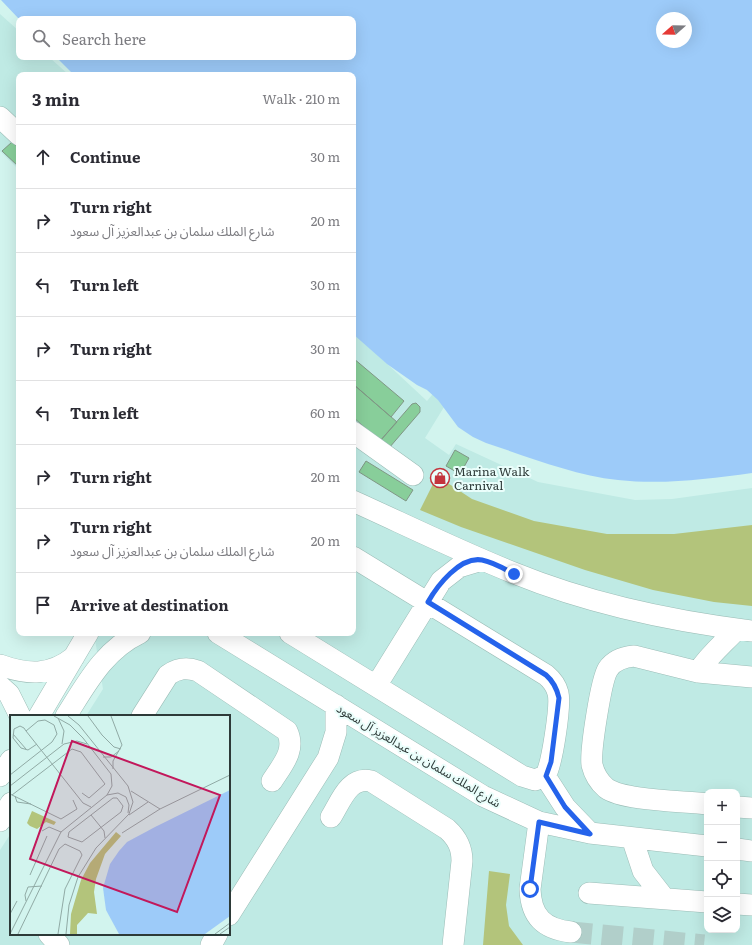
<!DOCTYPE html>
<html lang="en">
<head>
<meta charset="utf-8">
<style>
  :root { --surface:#fff; --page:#f2f2f3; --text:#2b2b33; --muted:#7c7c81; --line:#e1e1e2 }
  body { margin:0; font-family:Literata,"Noto Sans Arabic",serif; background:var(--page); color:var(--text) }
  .controls { position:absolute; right:12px; bottom:12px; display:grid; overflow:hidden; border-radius:8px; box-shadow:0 4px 16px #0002 }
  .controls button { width:36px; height:36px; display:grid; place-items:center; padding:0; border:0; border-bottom:1px solid var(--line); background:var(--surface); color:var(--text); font:20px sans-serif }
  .compass { position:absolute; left:656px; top:12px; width:36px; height:36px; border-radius:50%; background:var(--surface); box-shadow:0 4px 16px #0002; rotate:250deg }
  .stop { position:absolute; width:12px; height:12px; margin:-9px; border:3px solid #2563eb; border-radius:50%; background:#fff }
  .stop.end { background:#2563eb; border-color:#fff; box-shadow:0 1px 4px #0008 }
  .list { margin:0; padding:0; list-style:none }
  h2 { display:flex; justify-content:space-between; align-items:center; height:52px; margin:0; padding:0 16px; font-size:17px }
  h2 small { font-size:13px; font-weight:400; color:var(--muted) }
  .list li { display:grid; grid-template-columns:26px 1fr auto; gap:12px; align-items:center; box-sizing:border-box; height:64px; padding:0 16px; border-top:1px solid var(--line) }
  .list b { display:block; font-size:15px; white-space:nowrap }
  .list p { margin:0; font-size:13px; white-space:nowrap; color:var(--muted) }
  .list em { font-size:13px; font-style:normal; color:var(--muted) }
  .icon { flex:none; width:22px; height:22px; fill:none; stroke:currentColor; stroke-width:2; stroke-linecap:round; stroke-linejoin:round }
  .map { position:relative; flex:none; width:752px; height:945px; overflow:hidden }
  .search { position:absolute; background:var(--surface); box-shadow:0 4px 16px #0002; left:16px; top:16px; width:340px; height:44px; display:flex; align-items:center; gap:10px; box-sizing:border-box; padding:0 14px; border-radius:8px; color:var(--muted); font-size:15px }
  .panel { position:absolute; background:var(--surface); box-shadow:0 4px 16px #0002; left:16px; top:72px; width:340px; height:564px; border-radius:8px }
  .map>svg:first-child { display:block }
</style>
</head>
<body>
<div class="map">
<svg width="752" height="945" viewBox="0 0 752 945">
  <rect width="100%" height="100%" fill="#d2f4ee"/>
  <path fill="#bfeae4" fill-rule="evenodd" d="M0 14 19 31V57H49L69 75H19V170L0 151Z
    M353 332 427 401 440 385 452 394 425 438 449 455 456 444 538 482 635 500 672 499 752 488V945H0V850L11 833V934H229V716H86L103 689 94 633H353ZM707 792H737V930H707Z"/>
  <path fill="#b3c47b" d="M437 476 472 499 534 521 607 534H674L752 525V606L714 602 653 590 585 570 461 527 420 510Z
    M489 871 510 874 506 905 509 926 523 945H483Z"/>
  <path fill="#9dcbf9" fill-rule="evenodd" d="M1 0H752V473C708 479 663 485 618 480 573 475 529 457 486 443L473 437 458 427 438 400 427 390 417 385 387 364 353 334V75H74L56 57H353V19H19ZM662 18H686V42H662Z"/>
  <path fill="#88ce9a" stroke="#809785" d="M12 142 19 148V167L2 151Z
    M353 358 404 401 391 417 353 384Z
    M353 384 397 422 380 441 353 417Z
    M416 403 420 407V412L389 448 380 441 412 404Z
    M455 450 469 458 460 474 446 466Z
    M366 461 413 490 406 501 359 472Z"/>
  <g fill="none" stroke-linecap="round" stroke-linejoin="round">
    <path stroke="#b1cfca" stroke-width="21" stroke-dasharray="21 10" stroke-linecap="butt" d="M571 932 704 945"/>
    <g stroke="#9cbdb7" stroke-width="22">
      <path id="minor" d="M0 117 19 135
        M353 432 413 475
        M353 501C406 525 459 551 514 573 590 604 671 621 752 631
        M218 633 483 796 539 822 590 833 707 846
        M290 633 522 776 535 780 545 776C552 766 561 705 558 693 556 685 552 680 546 675L353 557
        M0 665C28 675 50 676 74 657
        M698 672C709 655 724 643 737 629
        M0 686 9 694 20 716
        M376 686 441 581 459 567 482 560
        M39 716 88 633
        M66 716C87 683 104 650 140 633
        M142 716 168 675C178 668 187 667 198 671L287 731C296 750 283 764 272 781
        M0 776 11 760
        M545 776 565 807 590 833
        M707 804C683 801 624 801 606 788 599 782 594 773 592 765 590 751 601 680 608 669 614 660 623 657 634 656L698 672 752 677
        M737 807 752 808
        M331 817C341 801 349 776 371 781L447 829C457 838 462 847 462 861L453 945
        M0 821 11 803
        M539 822 530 889C531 917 544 929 571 932
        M632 838 643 871 664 898
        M737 849 752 851
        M589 893 707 902
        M737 904 752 905
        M229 915 328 758 336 732V705
        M49 934 59 945
        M211 945 217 934"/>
    </g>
    <use href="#minor" stroke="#fff" stroke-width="21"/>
  </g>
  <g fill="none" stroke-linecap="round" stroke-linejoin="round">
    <path stroke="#2563eb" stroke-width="5" d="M514 574C505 569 493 562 482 560 460 556 437 586 428 602L546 675C554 682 557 689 559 698L551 762 546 776 565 807 590 834 539 822 530 889"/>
  </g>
  <defs>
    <g id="shop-ring" transform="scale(1)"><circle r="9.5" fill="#eafefb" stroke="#c3343d" stroke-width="1.5"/><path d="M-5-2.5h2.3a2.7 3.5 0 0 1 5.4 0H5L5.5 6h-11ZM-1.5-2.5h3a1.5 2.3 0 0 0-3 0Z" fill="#c3343d"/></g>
  </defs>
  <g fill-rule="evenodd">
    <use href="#shop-ring" x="440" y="478"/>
  </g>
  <g text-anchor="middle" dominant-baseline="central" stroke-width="4" stroke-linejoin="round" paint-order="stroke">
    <g font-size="12" fill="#2d3a38" stroke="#eafefb" text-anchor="start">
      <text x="454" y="471">Marina Walk<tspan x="454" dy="14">Carnival</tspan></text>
    </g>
    <g font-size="12" fill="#2d3a38" stroke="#eafefb">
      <text transform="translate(419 755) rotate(31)">شارع الملك سلمان بن عبدالعزيز آل سعود</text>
    </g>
  </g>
  <g transform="translate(10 715)">
    <rect width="220" height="220" fill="#d2f4ee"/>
    <path d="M22 96 46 107 44 110 36 107 27 114 20 111 17 108ZM106 117 111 121 95 139 86 164 84 177 87 199 78 198 67 210V219H60L61 199 71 165 80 148Z" fill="#b3c47b"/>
    <path d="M220 75V201L195 219H109L96 195 93 173 100 149 109 136 117 127 145 112Z" fill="#9dcbf9"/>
    <path fill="none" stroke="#90aaa5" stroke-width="1" d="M78 1 92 20 104 32 111 34M101 1 112 30 103 46V54M48 3 54 16 52 29M3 19 16 34M27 29 18 35 11 33 3 23 4 14 10 11 14 13 16 16 73 88 81 92M93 42H101L109 36M0 60 42 27 47 19 44 10 35 5 28 6 16 16M0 71 54 29 67 26 77 29M121 76 150 94M0 79 51 104 67 94 63 85M2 80 62 34 71 37 95 69 79 83 72 78M97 80 108 78 116 82 119 90 118 98M5 81 7 87 21 89M103 83H107L113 91 111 97 72 127 58 122 59 117ZM81 100 94 116 95 123M119 100 138 87M32 116 39 112 51 117M112 118 150 94 220 60M20 160 37 121M16 186 15 180 18 172 32 171M0 199 7 186M0 219 51 117 97 80 102 71 101 59 73 23 60 10 44 1M8 219 49 134 55 129 70 136 72 140 55 174 48 219M56 219 59 190 68 162 86 133 119 99 123 87 118 71 69 10 58 1M205 219 220 208M210 219 220 212"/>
    <path fill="#c2185b" fill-opacity="0.15" stroke="#c2185b" stroke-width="2" d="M62 26 210 80 167 197 20 144Z"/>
    <rect width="220" height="220" fill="none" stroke="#2d3a38" stroke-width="2"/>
  </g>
</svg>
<div class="controls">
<button>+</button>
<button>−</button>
<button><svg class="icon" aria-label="locate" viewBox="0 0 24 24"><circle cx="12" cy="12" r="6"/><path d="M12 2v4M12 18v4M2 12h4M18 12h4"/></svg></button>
<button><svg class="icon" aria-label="layers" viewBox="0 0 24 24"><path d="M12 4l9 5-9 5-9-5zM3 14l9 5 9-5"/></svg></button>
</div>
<svg class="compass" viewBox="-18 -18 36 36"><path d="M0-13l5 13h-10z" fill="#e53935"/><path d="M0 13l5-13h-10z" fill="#7c7c81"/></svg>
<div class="stop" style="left:530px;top:889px"></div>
<div class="stop end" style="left:514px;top:574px"></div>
<div class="search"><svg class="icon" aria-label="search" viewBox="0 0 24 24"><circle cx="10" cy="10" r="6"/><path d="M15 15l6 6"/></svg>Search here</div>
<section class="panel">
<h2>3 min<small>Walk · 210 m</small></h2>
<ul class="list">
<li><svg class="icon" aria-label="ahead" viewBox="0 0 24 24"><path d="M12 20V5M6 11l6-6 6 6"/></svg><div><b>Continue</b></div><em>30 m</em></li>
<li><svg class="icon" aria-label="right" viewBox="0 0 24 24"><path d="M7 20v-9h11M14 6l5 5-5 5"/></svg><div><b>Turn right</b><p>شارع الملك سلمان بن عبدالعزيز آل سعود</p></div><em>20 m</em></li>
<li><svg class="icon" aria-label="left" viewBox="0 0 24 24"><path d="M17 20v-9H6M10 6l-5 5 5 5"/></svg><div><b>Turn left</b></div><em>30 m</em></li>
<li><svg class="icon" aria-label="right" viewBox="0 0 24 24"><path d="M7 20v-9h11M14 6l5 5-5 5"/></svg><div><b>Turn right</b></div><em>30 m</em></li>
<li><svg class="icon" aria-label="left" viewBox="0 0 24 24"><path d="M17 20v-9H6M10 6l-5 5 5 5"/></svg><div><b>Turn left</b></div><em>60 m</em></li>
<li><svg class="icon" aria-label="right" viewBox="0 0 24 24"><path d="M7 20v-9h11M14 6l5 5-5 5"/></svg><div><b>Turn right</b></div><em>20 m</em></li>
<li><svg class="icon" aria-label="right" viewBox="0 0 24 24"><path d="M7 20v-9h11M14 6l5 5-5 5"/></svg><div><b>Turn right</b><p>شارع الملك سلمان بن عبدالعزيز آل سعود</p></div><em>20 m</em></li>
<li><svg class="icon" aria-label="arrive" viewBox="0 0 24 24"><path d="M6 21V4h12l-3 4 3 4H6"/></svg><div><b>Arrive at destination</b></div></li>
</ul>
</section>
</div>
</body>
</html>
